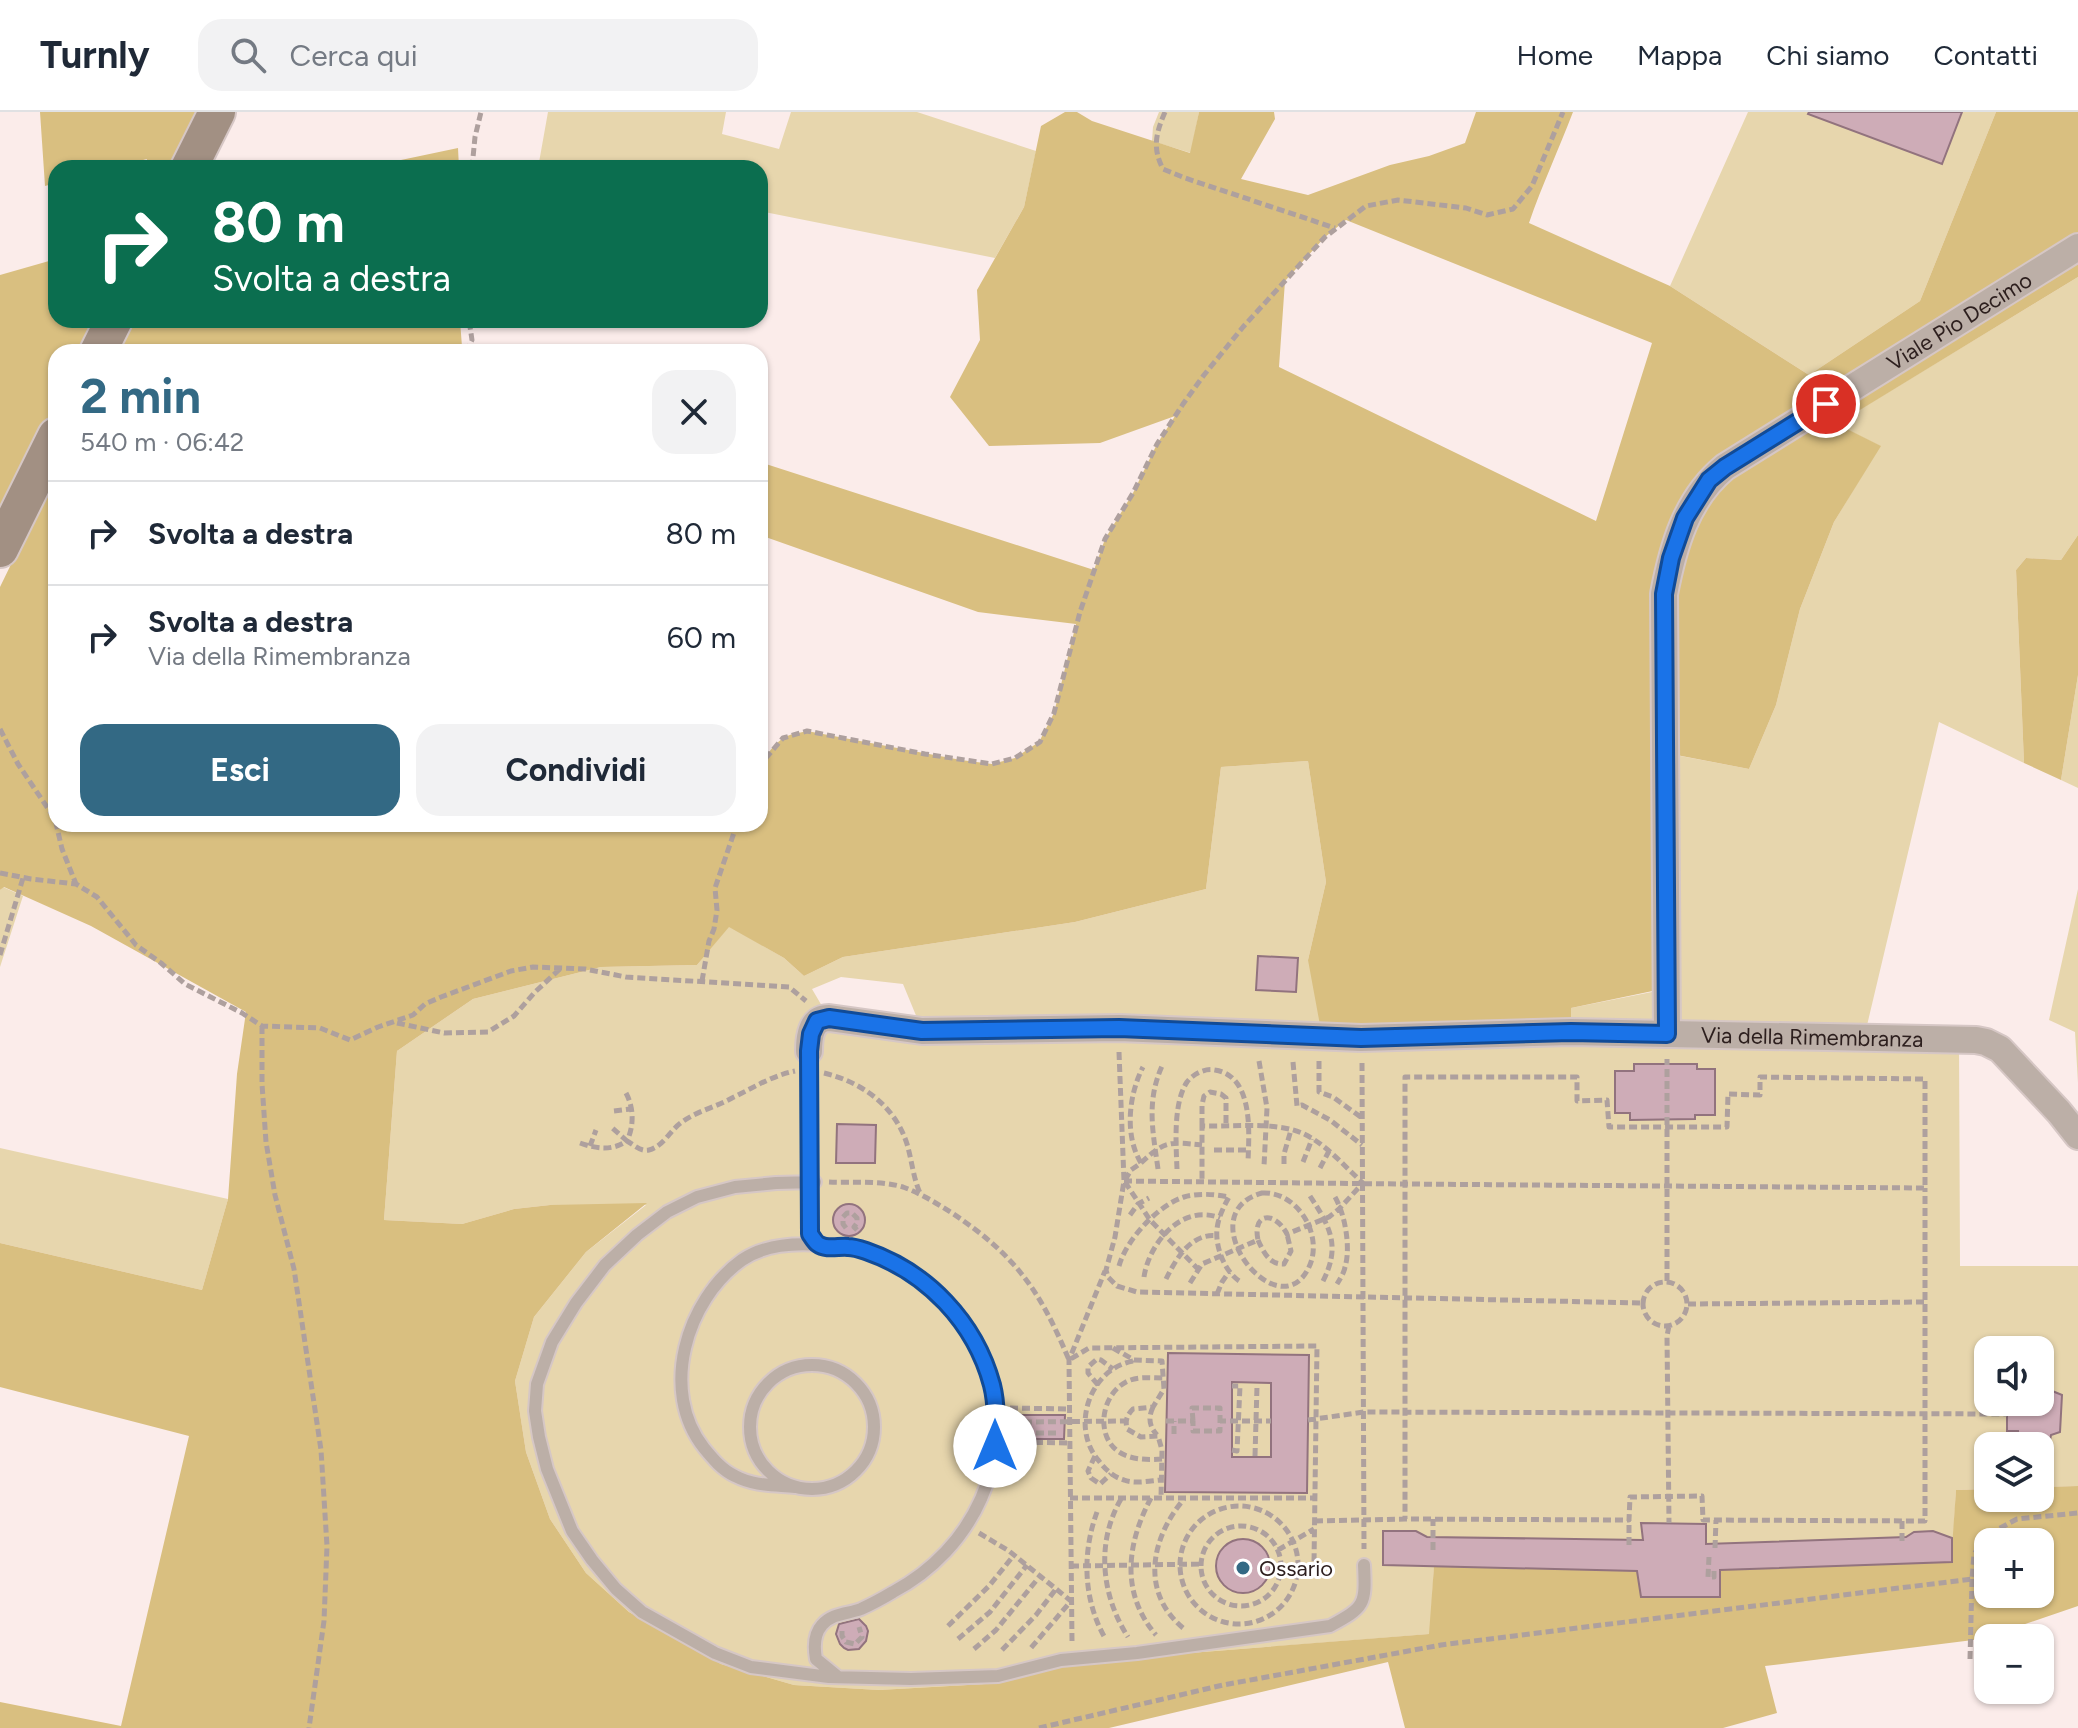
<!DOCTYPE html>
<html lang="it">
<meta charset="utf-8">
<style>
body{margin:0;font-family:Figtree,sans-serif;background:#f2f2f3;color:#1f2937;height:100vh;display:flex;flex-direction:column;font-size:30px;white-space:nowrap}
*{box-sizing:border-box;margin:0}
p{font-size:26px;color:#747a83}
.icon{flex:none;width:44px;height:44px;fill:none;stroke:currentColor;stroke-width:2;stroke-linecap:round;stroke-linejoin:round}
.map{position:relative;flex:1;overflow:hidden}
.panel{position:absolute;left:48px;top:232px;width:720px;height:488px;display:flex;flex-direction:column;background:#fff;border-radius:24px;box-shadow:0 2px 6px #0004}
.panel>*{flex:none}
.hud{position:absolute;left:48px;top:48px;width:720px;height:168px;border-radius:24px;box-shadow:0 2px 6px #0004;background:#0b6e4f;color:#fff;overflow:hidden}
.controls{position:absolute;left:1974px;top:1224px;display:grid;gap:16px}
.controls a{display:grid;place-items:center;width:80px;height:80px;border-radius:16px;background:#fff;box-shadow:0 2px 6px #0004;font-size:40px}
.pin{position:absolute;display:grid;place-items:center;width:68px;height:68px;color:#fff;margin:-34px;border:4px solid #fff;border-radius:50%;box-shadow:0 2px 8px #0007}
.me{position:absolute;width:88px;margin:-44px;rotate:0deg;stroke-linejoin:round;filter:drop-shadow(0 0 6px #0008)}
.turn{display:flex;align-items:center;gap:28px;height:168px;padding:0 32px;font-size:36px}
.turn .icon{width:104px;height:104px;stroke-width:2.5}
.turn b{display:block;font-size:56px;line-height:68px}
.round{display:grid;place-items:center;flex:none;width:84px;height:84px;border-radius:24px;background:#f2f2f3}
.summary{display:flex;align-items:center;justify-content:space-between;height:136px;padding:0 32px}
h1{font-size:48px;font-weight:700;line-height:60px;color:#336984}
.button{display:flex;gap:16px;margin-top:auto;padding:16px 32px}
.button a{flex:1;height:92px;border-radius:24px;background:#336984;color:#fff;font-size:32px;font-weight:700;line-height:92px;text-align:center}
.button a+a{background:#f2f2f3;color:#1f2937}
ul{padding:0;list-style:none}
li{display:flex;align-items:center;gap:24px;height:104px;padding:0 32px;border-top:2px solid #e0e1e3}
li div{flex:1}
li b{display:block;font-size:30px}
li em{font-style:normal}
header{display:flex;align-items:center;gap:48px;box-sizing:border-box;height:112px;padding:0 40px;background:#fff;border-bottom:2px solid #e0e1e3}
header strong{font-size:38px}
nav{display:flex;gap:44px;margin-inline-start:auto;font-size:28px}
.search{width:560px;height:72px;background:#f2f2f3;display:flex;align-items:center;gap:20px;box-sizing:border-box;padding:0 28px;border-radius:24px;color:#747a83;font-size:30px}
.map>svg:first-child{display:block}
.green{fill:#e7d6ad;fill-rule:evenodd}
.forest{fill:#d9bf80;fill-rule:evenodd}
.building{fill:#ceacb7;stroke:#92737e;stroke-width:2;fill-rule:evenodd}
.lines{fill:none;stroke-linecap:round;stroke-linejoin:round}
.lane-casing{stroke:#d6c7c5;stroke-width:16}
.street-casing{stroke:#d6c7c5;stroke-width:30}
.secondary-casing{stroke:#d6c7c5;stroke-width:40}
.path{stroke:#aea09e;stroke-width:5;stroke-dasharray:8 4;stroke-linecap:butt}
.lane{stroke:#bcafa7;stroke-width:12}
.street{stroke:#bcafa7;stroke-width:26}
.secondary{stroke:#a29083;stroke-width:36}
.route-casing{stroke:#114b97;stroke-width:20}
.route{stroke:#1a73e8;stroke-width:14}
.poi-dot{fill:#336984;stroke:#fff;stroke-width:3}
.labels{text-anchor:middle;stroke-width:6;stroke-linejoin:round;paint-order:stroke}
.street-label{font-size:22px;fill:#2d1f1e;stroke:#fff}
.poi-label{font-size:22px;fill:#2d1f1e;stroke:#fff;text-anchor:start}
</style>
<header>
<strong>Turnly</strong>
<div class="search"><svg class="icon" aria-label="search" viewBox="0 0 24 24"><circle cx="10" cy="10" r="6"/><path d="M15 15l6 6"/></svg>Cerca qui</div>
<nav><a>Home</a><a>Mappa</a><a>Chi siamo</a><a>Contatti</a></nav>
</header>
<div class="map">
<svg width="2078" height="1616" viewBox="0 0 2078 1616">
<rect width="100%" height="100%" fill="#fbecea"/>
<path class="green" d="M548 0H726L722 22 779 37 791 0H917L1036 39 1024 95 995 146 760 99V56H538Z
M1159 0H1199L1191 41 1152 29 1153 15Z
M1748 0H1996L1920 189 1809 263 1670 174Z
M2078 165V423L2061 448 2026 446 2016 458 2024 651 1939 610 1864 926 1959 928 1960 1154H2078V1374L2040 1375V1334H1988V1377L1956 1378 1952 1450 1721 1458 1720 1485H1641L1636 1459 1434 1455 1430 1522 1076 1550 985 1572 879 1578 794 1573 721 1552 629 1500 586 1461 550 1407 526 1340 515 1269 534 1205 586 1140 646 1093H550L514 1097 462 1112 384 1108 397 939 473 887 601 855 697 853 729 814 784 846 804 864 843 845 1075 810 1206 777 1221 655 1308 649 1326 770 1308 848 1571 919V896L1667 877 1665 641 1749 657 1776 593 1800 497 1834 410 1880 334 1836 312ZM841 865 903 872 922 918 829 906 812 877ZM1988 1238H2040V1290H1988Z
M2078 563V676L2061 668Z
M3 775 23 784 0 855V778Z
M2078 777V971L2075 920 2049 908Z
M0 1036 228 1087 202 1178 0 1131Z"/>
<path class="forest" d="M40 0H206L179 56H144L147 47 112 56H56V71L45 74Z
M1065 0H1077L1092 9 1190 41 1199 0H1274L1275 7 1241 67 1308 83 1390 53 1429 44 1465 31 1476 0H1573C1559 37 1542 73 1529 111L1670 174 1809 263 1920 189 1996 0H2078V165L1837 312 1881 334 1834 410 1800 497 1776 593 1749 657 1666 641 1667 876 1571 896V920L1322 924 1308 848 1326 770 1308 649 1221 655 1206 777 1075 810 843 845 804 864 784 846 729 815 697 853 601 855 473 887 397 939 384 1108 462 1112 514 1097 550 1093 647 1091 586 1140 534 1205 515 1269 526 1340 550 1407 586 1461 629 1500 721 1552 794 1573 879 1578 985 1572 1076 1550 1429 1522 1434 1454 1637 1459 1642 1485H1719L1720 1458 1951 1450 1956 1378 1988 1377V1386H2040V1375L2078 1374V1494L1981 1527 1765 1554 1777 1601 1723 1616H1405L1388 1550 1109 1616H0V1590L121 1614 189 1324 0 1275V1131L202 1178 228 1087 237 962 246 900 91 814 4 775 0 778V475L56 360V712H760C760 680 753 648 782 627 788 622 799 621 807 619L961 648 992 652 1015 646 1039 630 1054 601 1076 512 978 500 760 423V350L1094 458 1105 427 1133 381 1157 332 1175 304 1100 331 989 334 950 285 980 228 977 178 1024 95 1041 14ZM1346 108 1652 231 1596 409 1279 255 1285 169 1325 125ZM1988 1430H2040V1482H1988Z
M458 36 459 56H363Z
M56 147V208H104L89 240H56V306L0 420V163Z
M130 208H460L462 235 473 240H115Z
M2078 423V563L2061 668 2024 651 2016 458 2026 446 2061 448Z"/>
<path class="building" d="M1809 0H1962L1942 52 1808 2Z
M1258 844 1298 846 1296 880 1256 878Z
M1634 952H1697V957H1715V1003H1695V1007L1630 1008V1001H1615V959H1634Z
M837 1012 876 1013 875 1051H836Z
M833 1108a16 16 0 1 1 32 0a16 16 0 1 1-32 0Z
M1168 1241 1309 1243 1307 1381 1165 1380ZM1232 1270 1271 1271V1345H1232Z
M2040 1274 2062 1283 2060 1320 2051 1323 2049 1334H2019L2018 1319H2007V1290H2040Z
M1021 1303H1065L1064 1327H1021Z
M1641 1411 1706 1412V1432L1906 1425 1914 1420 1933 1419 1952 1426V1450L1720 1458V1485H1641L1637 1459 1383 1453V1419H1416L1427 1425 1643 1428Z
M1216 1454a27 27 0 1 1 54 0a27 27 0 1 1-54 0Z
M859 1507 866 1514 868 1519 866 1529 859 1537 848 1538 844 1536 840 1532 836 1522 839 1512Z"/>
<g class="lines">
<defs>
<path id="lane" d="M809 939 810 1122C827 1142 833 1131 854 1135 900 1144 949 1184 973 1225 979 1235 983 1247 987 1258 1017 1346 973 1438 893 1480 883 1486 872 1492 861 1497 848 1502 832 1501 822 1513 814 1522 814 1536 816 1547L838 1565
M815 1070 776 1071 735 1075 697 1085 667 1100 637 1123 605 1153 576 1191 552 1230 537 1272 535 1299 539 1325 547 1357 572 1419 592 1448 616 1477 642 1500 715 1541 751 1555 829 1565 911 1567 998 1564 1061 1548 1137 1541 1330 1514C1365 1495 1366 1493 1364 1453
M750 1315a62 62 0 1 1 124 0a62 62 0 1 1-124 0Z
M795 1375C774 1373 754 1374 735 1364 722 1358 713 1347 704 1336 659 1279 686 1188 742 1148 764 1133 793 1131 819 1133"/>
<g id="street">
<path id="s1" d="M1667 922 1664 482C1673 435 1686 387 1725 355L2078 135"/>
<path id="s2" d="M809 939C809 925 811 906 829 906L922 919 1119 916 1361 926 1571 920 1976 928 1986 930 2000 937 2059 1000 2078 1024"/>
</g>
<path id="secondary" d="M189 56 217 0
M98 240 114 208
M0 437 56 324"/>
</defs>
<use href="#lane" class="lane-casing"/>
<use href="#street" class="street-casing"/>
<use href="#secondary" class="secondary-casing"/>
<path class="path" d="M1165 0C1156 21 1152 36 1163 57L1185 66 1335 116
M472 56 475 25 481 0
M466 240 472 228 469 208
M0 617 18 652 55 707 62 737 76 772
M760 657 765 647 783 626 807 619 925 642 992 652 1015 646 1040 630 1054 601 1080 500 1105 427 1133 381 1157 332 1183 292 1204 263 1243 215 1325 125 1366 94 1398 88 1466 96 1487 103 1513 97 1532 74 1563 0
M0 761 31 767 76 772 97 785 136 833 161 851 185 872 242 901 262 914 320 916 350 928 378 915 413 903 425 892 441 885 511 859 533 855 585 857 626 865 789 875 806 889
M0 843 23 766
M702 869 709 829 714 817 717 798 715 776 737 712
M397 911 444 921 488 920 514 904 535 880 561 856
M262 914V972L266 1030 275 1083 294 1157 321 1338 327 1434 324 1509 309 1616
M1119 940 1124 1069 1115 1125 1106 1158 1108 1165 1117 1174 1137 1180 1643 1191
M1259 949 1267 996 1264 1054
M1319 949V980L1333 985 1362 1006
M1293 950 1297 994 1302 993 1330 1008 1362 1033
M1362 951 1364 1437
M824 961C862 970 895 994 907 1032 912 1049 913 1065 920 1081
M626 981C634 996 634 1014 627 1029 634 1033 641 1040 649 1038 664 1034 670 1018 682 1010 697 999 716 995 732 986 753 976 771 964 795 959
M614 999 631 997
M1202 1014V993L1204 984 1210 980 1221 982 1226 986V1015
M580 1031C597 1037 612 1039 627 1029L610 1014
M590 1034 596 1018
M1214 1038H1248
M1303 1050 1312 1027
M1141 1051C1165 1028 1170 1030 1202 1033
M1284 1052V1042L1291 1018
M1320 1056 1329 1039
M1158 1057C1153 1020 1146 990 1162 954
M1177 1057C1176 1032 1173 991 1187 970 1193 962 1205 956 1215 958 1254 964 1249 1021 1248 1050
M1125 1068 1131 1058 1141 1051C1124 1023 1129 982 1143 955
M1124 1069 1405 1072 1925 1076V967L1760 965V983L1728 982 1727 1015H1609L1607 988 1577 989V965H1405C1405 1112 1405 1259 1405 1407
M829 1070C852 1071 880 1068 903 1075 920 1081 936 1091 952 1101 1015 1143 1040 1178 1069 1248L1089 1236 1317 1234 1314 1451
M1125 1070 1150 1108 1198 1157
M1262 1081C1298 1079 1324 1124 1309 1155 1279 1220 1186 1102 1262 1081Z
M1310 1084C1331 1116 1341 1135 1322 1171
M1335 1085C1345 1102 1351 1136 1345 1155 1344 1161 1340 1167 1337 1172
M1130 1103 1138 1092 1149 1086
M846 1116 843 1112V1105L847 1101H852L857 1106V1111L854 1115 857 1118
M1258 1128C1263 1139 1269 1153 1284 1152L1291 1139 1287 1122
M1119 1154C1126 1128 1158 1093 1184 1085 1198 1081 1214 1082 1229 1085 1224 1094 1218 1106 1217 1117 1215 1135 1225 1161 1241 1170
M1144 1165C1149 1131 1182 1091 1220 1106
M1166 1167C1176 1147 1191 1120 1218 1124
M1667 1169V947
M1643 1192a22 22 0 1 1 44 0a22 22 0 1 1-44 0Z
M1190 1171 1202 1152 1258 1128C1252 1100 1275 1099 1287 1122L1329 1105 1339 1097 1363 1071C1344 1054 1327 1033 1304 1022 1277 1009 1232 1015 1202 1014V1070
M1217 1182 1222 1170 1229 1160
M1688 1192 1925 1190
M1669 1214 1667 1224 1669 1411
M1113 1236 1134 1248 1162 1249 1164 1277 1153 1295 1133 1297C1127 1303 1125 1308 1127 1317L1141 1325 1158 1324 1162 1338 1161 1386
M1133 1249C1089 1257 1070 1316 1099 1349 1105 1357 1113 1365 1124 1368 1135 1372 1149 1369 1161 1368
M1098 1273 1088 1261V1255L1097 1247 1101 1248 1113 1257
M1153 1295C1148 1306 1149 1314 1157 1323
M1010 1296 1069 1297
M1308 1308 1364 1300 2007 1302
M1166 1309H1193V1319H1220V1309H1271
M1193 1309 1192 1296H1220V1309
M1056 1321H1028L1027 1310 1126 1309
M1174 1322V1309
M1011 1330 1070 1331
M1232 1338 1237 1339 1240 1274H1232
M1095 1344 1088 1359 1091 1366 1100 1372 1111 1362
M1255 1344 1257 1274
M1162 1347C1148 1348 1131 1348 1119 1340 1095 1324 1101 1283 1126 1270 1137 1264 1150 1266 1163 1266
M1070 1386H1315
M1151 1386C1127 1431 1120 1481 1156 1523
M1121 1387C1096 1430 1101 1483 1128 1525
M1180 1453a59 59 0 1 1 118 0a59 59 0 1 1-118 0Z
M1097 1400C1082 1441 1083 1487 1105 1526
M1315 1409 1405 1407 1629 1408 1630 1385 1702 1384 1703 1408 1925 1409V1076
M1902 1409V1429
M1201 1454a40 40 0 1 1 80 0a40 40 0 1 1-80 0Z
M979 1421 1009 1439 1071 1489 1030 1537
M1629 1433V1408
M1715 1436 1716 1408
M1278 1438 1314 1417
M1433 1438V1407
M1709 1445 1708 1465H1714V1456
M1071 1454 1201 1452
M948 1514 989 1474 1014 1443
M1183 1516C1140 1480 1151 1426 1184 1387
M842 1519V1524L846 1530 855 1532 862 1525 859 1515
M958 1527 990 1500 1027 1453
M1072 1529 1069 1248 1105 1159
M974 1537 996 1518 1040 1464
M1002 1538 1036 1503 1056 1477
M1970 1547 1972 1467
M1039 1616 1223 1573 1441 1533 1972 1467 1974 1442 1989 1422 2017 1407 2078 1401"/>
<use href="#lane" class="lane"/>
<use href="#street" class="street"/>
<use href="#secondary" class="secondary"/>
</g>
<g class="lines">
<defs>
<path id="route" d="M995 1334C996 1314 997 1293 992 1273 975 1210 927 1160 866 1139 860 1137 854 1135 848 1135 839 1134 826 1138 818 1132 815 1130 813 1126 810 1122L809 939 811 922 817 909 829 906 922 919 1119 916 1361 926 1571 920 1667 922 1664 482 1671 446 1685 406 1709 368 1725 355 1826 292"/>
</defs>
<use href="#route" class="route-casing"/>
<use href="#route" class="route"/>
</g>
<circle class="poi-dot" cx="1243" cy="1456" r="8"/>
<g class="labels">
<g class="street-label">
<text dy="8" stroke="none"><textPath href="#s1" startOffset="860">Viale Pio Decimo</textPath></text>
<text dy="8" stroke="none"><textPath href="#s2" startOffset="1028">Via della Rimembranza</textPath></text>
</g>
<g class="poi-label">
<text x="1259" y="1464">Ossario</text>
</g>
</g>
</svg>
<div class="controls">
<a><svg class="icon" aria-label="sound" viewBox="0 0 24 24"><path d="M4 9h4l5-4v14l-5-4H4zM17 9q2 3 0 6"/></svg></a>
<a><svg class="icon" aria-label="layers" viewBox="0 0 24 24"><path d="M12 4l9 5-9 5-9-5zM3 14l9 5 9-5"/></svg></a>
<a>+</a>
<a>−</a>
</div>
<div class="pin" style="left:1826px;top:292px;background:#d93025"><svg class="icon" aria-label="arrive" viewBox="0 0 24 24"><path d="M6 21V4h12l-3 4 3 4H6"/></svg></div>
<svg class="me" style="left:995px;top:1334px" viewBox="-20 -20 40 40"><circle r="19" fill="#fff"/><path d="M0-13L10 11 0 6-10 11z" fill="#1a73e8"/></svg>
<div class="hud">
<div class="turn"><svg class="icon" aria-label="right" viewBox="0 0 24 24"><path d="M7 20v-9h11M14 6l5 5-5 5"/></svg><div><b>80 m</b>Svolta a destra</div></div>
</div>
<section class="panel">
<div class="summary"><div><h1>2 min</h1><p>540 m · 06:42</p></div><a class="round"><svg class="icon" aria-label="close" viewBox="0 0 24 24"><path d="M6 6l12 12M18 6L6 18"/></svg></a></div>
<ul>
<li><svg class="icon" aria-label="right" viewBox="0 0 24 24"><path d="M7 20v-9h11M14 6l5 5-5 5"/></svg><div><b>Svolta a destra</b></div><em>80 m</em></li>
<li><svg class="icon" aria-label="right" viewBox="0 0 24 24"><path d="M7 20v-9h11M14 6l5 5-5 5"/></svg><div><b>Svolta a destra</b><p>Via della Rimembranza</p></div><em>60 m</em></li>
</ul>
<div class="button"><a>Esci</a><a>Condividi</a></div>
</section>
</div>
